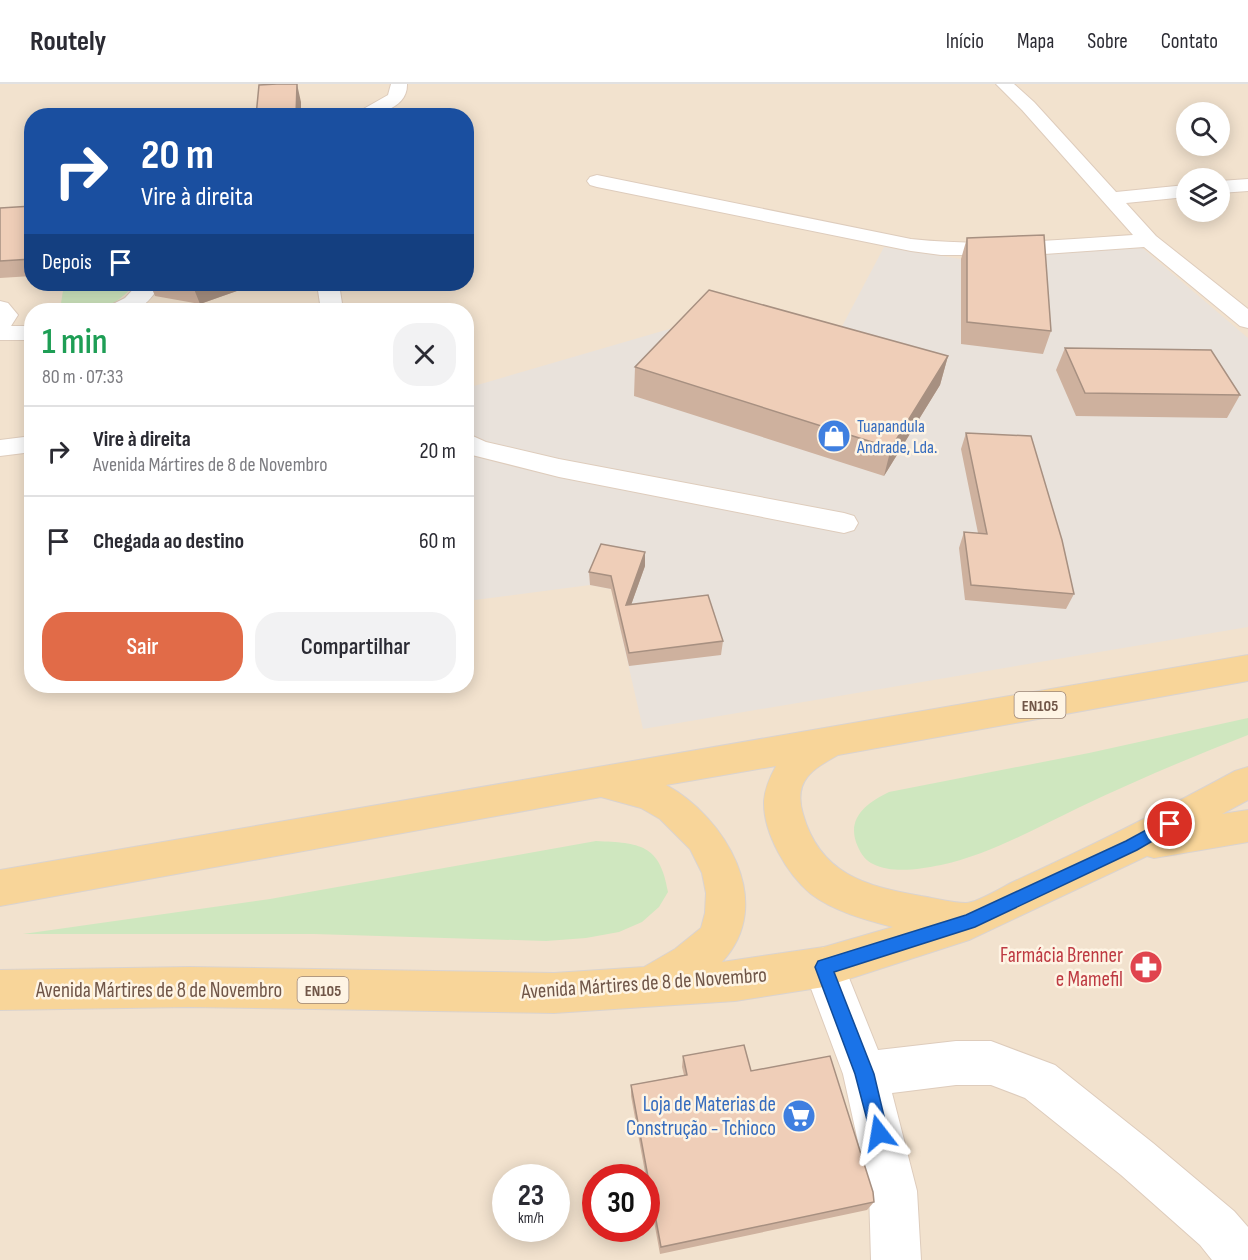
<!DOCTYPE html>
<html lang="pt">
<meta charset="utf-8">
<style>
body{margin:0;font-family:"Sofia Sans Condensed",sans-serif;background:#f2f2f3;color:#2b2b33;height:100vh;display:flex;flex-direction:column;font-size:22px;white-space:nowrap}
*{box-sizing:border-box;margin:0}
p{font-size:20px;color:#7c7c81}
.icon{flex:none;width:33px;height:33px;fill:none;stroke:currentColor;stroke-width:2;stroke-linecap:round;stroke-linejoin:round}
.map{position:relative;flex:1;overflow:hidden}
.details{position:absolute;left:24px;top:219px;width:450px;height:390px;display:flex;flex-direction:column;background:#fff;border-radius:24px;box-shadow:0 3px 15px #0003}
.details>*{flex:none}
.hud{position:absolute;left:24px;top:24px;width:450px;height:183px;border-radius:24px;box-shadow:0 3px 15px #0003;background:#1a4fa0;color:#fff;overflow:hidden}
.fabs{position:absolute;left:1176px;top:18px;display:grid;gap:12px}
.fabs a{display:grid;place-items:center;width:54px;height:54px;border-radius:50%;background:#fff;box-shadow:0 3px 15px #0003;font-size:30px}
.speed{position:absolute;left:492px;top:1080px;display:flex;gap:12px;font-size:30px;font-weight:700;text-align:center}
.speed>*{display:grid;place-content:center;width:78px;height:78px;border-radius:50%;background:#fff;box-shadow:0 3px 15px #0003;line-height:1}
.speed small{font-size:15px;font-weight:400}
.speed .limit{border:9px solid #d22;background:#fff;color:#111}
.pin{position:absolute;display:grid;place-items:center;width:51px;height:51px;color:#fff;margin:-26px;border:3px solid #fff;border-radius:50%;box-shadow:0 2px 6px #0007}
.me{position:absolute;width:66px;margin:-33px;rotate:346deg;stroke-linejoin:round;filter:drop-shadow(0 0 4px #0008)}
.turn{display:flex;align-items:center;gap:21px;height:126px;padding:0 18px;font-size:27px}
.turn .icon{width:78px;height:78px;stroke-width:2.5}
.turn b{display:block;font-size:42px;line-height:51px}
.then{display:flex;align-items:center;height:57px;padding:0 18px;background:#0003;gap:12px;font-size:22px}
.round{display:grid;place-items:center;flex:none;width:63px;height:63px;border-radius:24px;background:#f2f2f3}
.overview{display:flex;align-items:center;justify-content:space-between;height:102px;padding:0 18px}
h1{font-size:36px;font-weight:600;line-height:45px;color:#1e9e55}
.cta{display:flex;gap:12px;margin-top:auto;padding:12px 18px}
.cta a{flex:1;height:69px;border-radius:24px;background:#e16b48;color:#fff;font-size:24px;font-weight:600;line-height:69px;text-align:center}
.cta a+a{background:#f2f2f3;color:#2b2b33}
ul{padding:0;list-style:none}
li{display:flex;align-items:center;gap:18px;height:90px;padding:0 18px;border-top:2px solid #e1e1e2}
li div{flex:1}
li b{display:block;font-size:22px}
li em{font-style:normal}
header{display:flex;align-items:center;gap:36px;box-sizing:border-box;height:84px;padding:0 30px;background:#fff;border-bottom:2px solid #e1e1e2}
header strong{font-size:28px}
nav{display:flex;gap:33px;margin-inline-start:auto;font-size:21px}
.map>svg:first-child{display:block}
.residential{fill:#f2e2ce;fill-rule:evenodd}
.industrial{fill:#e9e2db}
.green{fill:#cfe7bf}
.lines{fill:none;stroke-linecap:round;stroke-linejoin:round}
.minor-casing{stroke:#deccbc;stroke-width:2}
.major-casing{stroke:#dad3cf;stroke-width:2}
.minor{fill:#fff;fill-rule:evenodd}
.major{fill:#f8d599;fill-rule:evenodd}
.wall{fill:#ceb19e}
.shaded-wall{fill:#a79081}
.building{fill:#efceb8;stroke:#a79081;stroke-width:1.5}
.route{fill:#1a73e8;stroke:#114b97;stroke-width:1.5}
.labels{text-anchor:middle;stroke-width:5;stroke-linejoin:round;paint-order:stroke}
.shield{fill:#fef4e4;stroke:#9b8577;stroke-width:1.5}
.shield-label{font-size:16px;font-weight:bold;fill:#705648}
.shop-label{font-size:18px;fill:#366cbe;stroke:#fef4e4;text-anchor:start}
.near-health-label{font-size:21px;fill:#be3a42;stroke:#fef4e4;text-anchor:end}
.near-street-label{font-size:21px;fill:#705648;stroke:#fef4e4}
.near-shop-label{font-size:21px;fill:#366cbe;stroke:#fef4e4;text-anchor:end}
</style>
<header>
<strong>Routely</strong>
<nav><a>Início</a><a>Mapa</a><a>Sobre</a><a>Contato</a></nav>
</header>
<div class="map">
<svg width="1248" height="1176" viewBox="0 0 1248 1176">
<rect width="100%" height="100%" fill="#fbf0df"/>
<path class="residential" d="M0 0H1248V1176H0ZM1186 28H1220V62H1186ZM32 32H466V200H32ZM1186 94H1220V128H1186ZM32 226H466V602H32ZM506 1094H556V1144H506ZM596 1094H646V1144H596Z"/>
<path class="industrial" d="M1140 162 1248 254V543L643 645 618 536 634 510 590 501 467 517V304L707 234 828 269 884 163 961 175Z"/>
<path class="green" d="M64 200H136C105 230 102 227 60 226Z
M1248 634V651C1191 673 1135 697 1080 723 1036 744 989 771 941 781 920 785 893 790 873 780 866 777 861 770 858 763 845 735 866 719 889 708L1089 669Z
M596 757C640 759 660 760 668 808L659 823 642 838 619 848 586 854 546 857 314 850H23L270 815Z"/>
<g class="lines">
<defs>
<path id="minor" d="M391 0H407C408 27 371 32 351 32L388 11Z
M996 0H1014L1034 18 1116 108 1186 101V113L1126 119 1156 152 1248 225V244L1240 242 1144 163 1030 171H941L911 167 597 103 590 101 587 97 590 93 597 91 911 155C986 163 1058 156 1133 151L1022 26Z
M1248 95V107L1220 109V97Z
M138 200H161C143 227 139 226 108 226L111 221 125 214Z
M317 200H339L343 226H321Z
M0 217 8 219 18 231 11 242H32V256H0Z
M466 349 486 358 559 375 844 429 854 432 858 439 854 446 844 449 559 393 468 370Z
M32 352V368L0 372V356Z
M824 863 839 869 878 966 956 957H991L1055 981 1153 1059 1234 1127 1248 1143V1176H1212L1200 1161 1121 1091 1025 1014 991 1001H956L892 1009 917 1107 921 1176H871L869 1107 843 990 803 883 809 869Z"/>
<path id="major" d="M1248 571V597L838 671C813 685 793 696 803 730 820 790 865 802 921 812 935 814 952 819 966 819 977 819 1004 802 1015 797 1090 763 1163 726 1235 687L1248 683V716L1222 730 1248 726V758L1154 774 1147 772 969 856 824 903 735 917 554 929 189 923 0 926V886L189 883 554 889 644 883 675 865 701 844 705 829 706 809 702 789 690 765 660 735 641 724 601 713 0 822V786ZM776 682C770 693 765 704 764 717 763 749 787 790 811 810 833 827 866 836 893 843L824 863 722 878C777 819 725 733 666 701Z"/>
</defs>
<use href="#minor" class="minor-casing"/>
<use href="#major" class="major-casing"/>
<use href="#minor" class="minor"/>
<use href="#major" class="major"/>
</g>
<path class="wall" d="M32 122V192L0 194V124Z
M967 154 1051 247 1043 270 961 260V175Z
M150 200H257L200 220 155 212Z
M1065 264 1240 311 1227 334 1076 332 1056 286Z
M948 272 940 301 884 392 634 312 635 283Z
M966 349 1074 510 1066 525 965 516 959 464 964 448 978 449 961 365Z
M645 482 631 521 723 557 721 571 629 582 611 505 590 501 589 488Z
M683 972 874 1118 867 1126 660 1170 631 1012V1001L684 991 682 983Z"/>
<path class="shaded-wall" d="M297 0 301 18V32H296Z
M210 200H257L200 220 194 205Z
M948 272 940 301 884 392 891 364Z
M645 468V482L626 535V521Z"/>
<path class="building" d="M277 0H297L296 32H256L259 1Z
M32 122V175L0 177V124Z
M1044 151 1051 247 967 238V154Z
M164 200H210L194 205Z
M709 206 948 272 891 364 635 283Z
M1065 264 1211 266 1240 311 1085 309Z
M966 349 1031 352 1062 456 1074 510 971 501 964 448 987 450Z
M601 460 645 468 626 521 708 511 723 557 629 569 611 492 589 488Z
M744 961 751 987 830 972 873 1108 874 1118 661 1163 631 1001 687 991 683 972Z"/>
<path class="route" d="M1170 733 1175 735 1178 740 1175 744 1137 766 975 843 834 888 874 990 888 1049 886 1055 879 1058 872 1055 855 990 815 883 818 877 966 831 1126 757Z"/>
<defs>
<symbol id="shop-disc" viewBox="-11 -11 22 22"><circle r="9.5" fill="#3f7fe0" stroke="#fef4e4"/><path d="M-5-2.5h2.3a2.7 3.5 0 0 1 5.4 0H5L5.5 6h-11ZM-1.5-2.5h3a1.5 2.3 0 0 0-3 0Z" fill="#fff"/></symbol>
<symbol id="pharmacy-disc" viewBox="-11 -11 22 22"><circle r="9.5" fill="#e0444e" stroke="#fef4e4"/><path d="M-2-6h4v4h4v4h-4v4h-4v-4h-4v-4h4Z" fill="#fff"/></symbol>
<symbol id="supermarket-disc" viewBox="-11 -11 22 22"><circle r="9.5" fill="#3f7fe0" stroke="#fef4e4"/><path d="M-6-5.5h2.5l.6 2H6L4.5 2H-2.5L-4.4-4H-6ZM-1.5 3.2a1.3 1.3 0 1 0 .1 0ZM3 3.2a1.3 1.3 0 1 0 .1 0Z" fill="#fff"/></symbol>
</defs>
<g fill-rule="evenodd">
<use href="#shop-disc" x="815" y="333" width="38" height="38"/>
<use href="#pharmacy-disc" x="1127" y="864" width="38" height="38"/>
<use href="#supermarket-disc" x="780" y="1013" width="38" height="38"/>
</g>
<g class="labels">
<g class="shield">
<rect x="1014.5" y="608" width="51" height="26" rx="4.5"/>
<rect x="297.5" y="893" width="51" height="26" rx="4.5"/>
</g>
<g class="shield-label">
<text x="1040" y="627">EN105</text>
<text x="323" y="912">EN105</text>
</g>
<g class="shop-label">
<text x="857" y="348">Tuapandula<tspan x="857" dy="21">Andrade, Lda.</tspan></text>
</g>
<g class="near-health-label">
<text x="1123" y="878">Farmácia Brenner<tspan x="1123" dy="24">e Mamefil</tspan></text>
</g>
<g class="near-street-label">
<text transform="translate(644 899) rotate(-4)" y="7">Avenida Mártires de 8 de Novembro</text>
<text x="159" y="913">Avenida Mártires de 8 de Novembro</text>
</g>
<g class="near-shop-label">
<text x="776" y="1027">Loja de Materias de<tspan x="776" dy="24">Construção - Tchioco</tspan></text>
</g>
</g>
</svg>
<div class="fabs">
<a><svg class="icon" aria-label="search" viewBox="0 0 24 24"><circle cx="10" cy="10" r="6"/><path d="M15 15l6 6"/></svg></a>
<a><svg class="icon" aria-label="layers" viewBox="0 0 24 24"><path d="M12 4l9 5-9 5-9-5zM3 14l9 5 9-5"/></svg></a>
</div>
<div class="speed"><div>23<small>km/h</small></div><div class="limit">30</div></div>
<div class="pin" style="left:1170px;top:740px;background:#d93025"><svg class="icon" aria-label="arrive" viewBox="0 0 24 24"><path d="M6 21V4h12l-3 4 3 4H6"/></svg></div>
<svg class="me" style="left:879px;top:1049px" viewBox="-20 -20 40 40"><path d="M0-17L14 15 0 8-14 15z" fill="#1a73e8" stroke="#fff" stroke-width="4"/></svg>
<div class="hud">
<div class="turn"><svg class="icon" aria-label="right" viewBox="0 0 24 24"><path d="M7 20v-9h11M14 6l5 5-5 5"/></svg><div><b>20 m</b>Vire à direita</div></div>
<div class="then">Depois<svg class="icon" aria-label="arrive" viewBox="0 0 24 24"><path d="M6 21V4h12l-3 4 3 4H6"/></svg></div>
</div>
<section class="details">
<div class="overview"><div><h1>1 min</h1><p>80 m · 07:33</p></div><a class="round"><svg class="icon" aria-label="close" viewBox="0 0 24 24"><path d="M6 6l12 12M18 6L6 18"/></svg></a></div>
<ul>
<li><svg class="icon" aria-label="right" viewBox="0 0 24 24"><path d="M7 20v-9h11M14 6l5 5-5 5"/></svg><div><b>Vire à direita</b><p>Avenida Mártires de 8 de Novembro</p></div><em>20 m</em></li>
<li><svg class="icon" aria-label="arrive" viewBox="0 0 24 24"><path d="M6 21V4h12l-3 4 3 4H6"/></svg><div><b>Chegada ao destino</b></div><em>60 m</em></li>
</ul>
<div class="cta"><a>Sair</a><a>Compartilhar</a></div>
</section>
</div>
